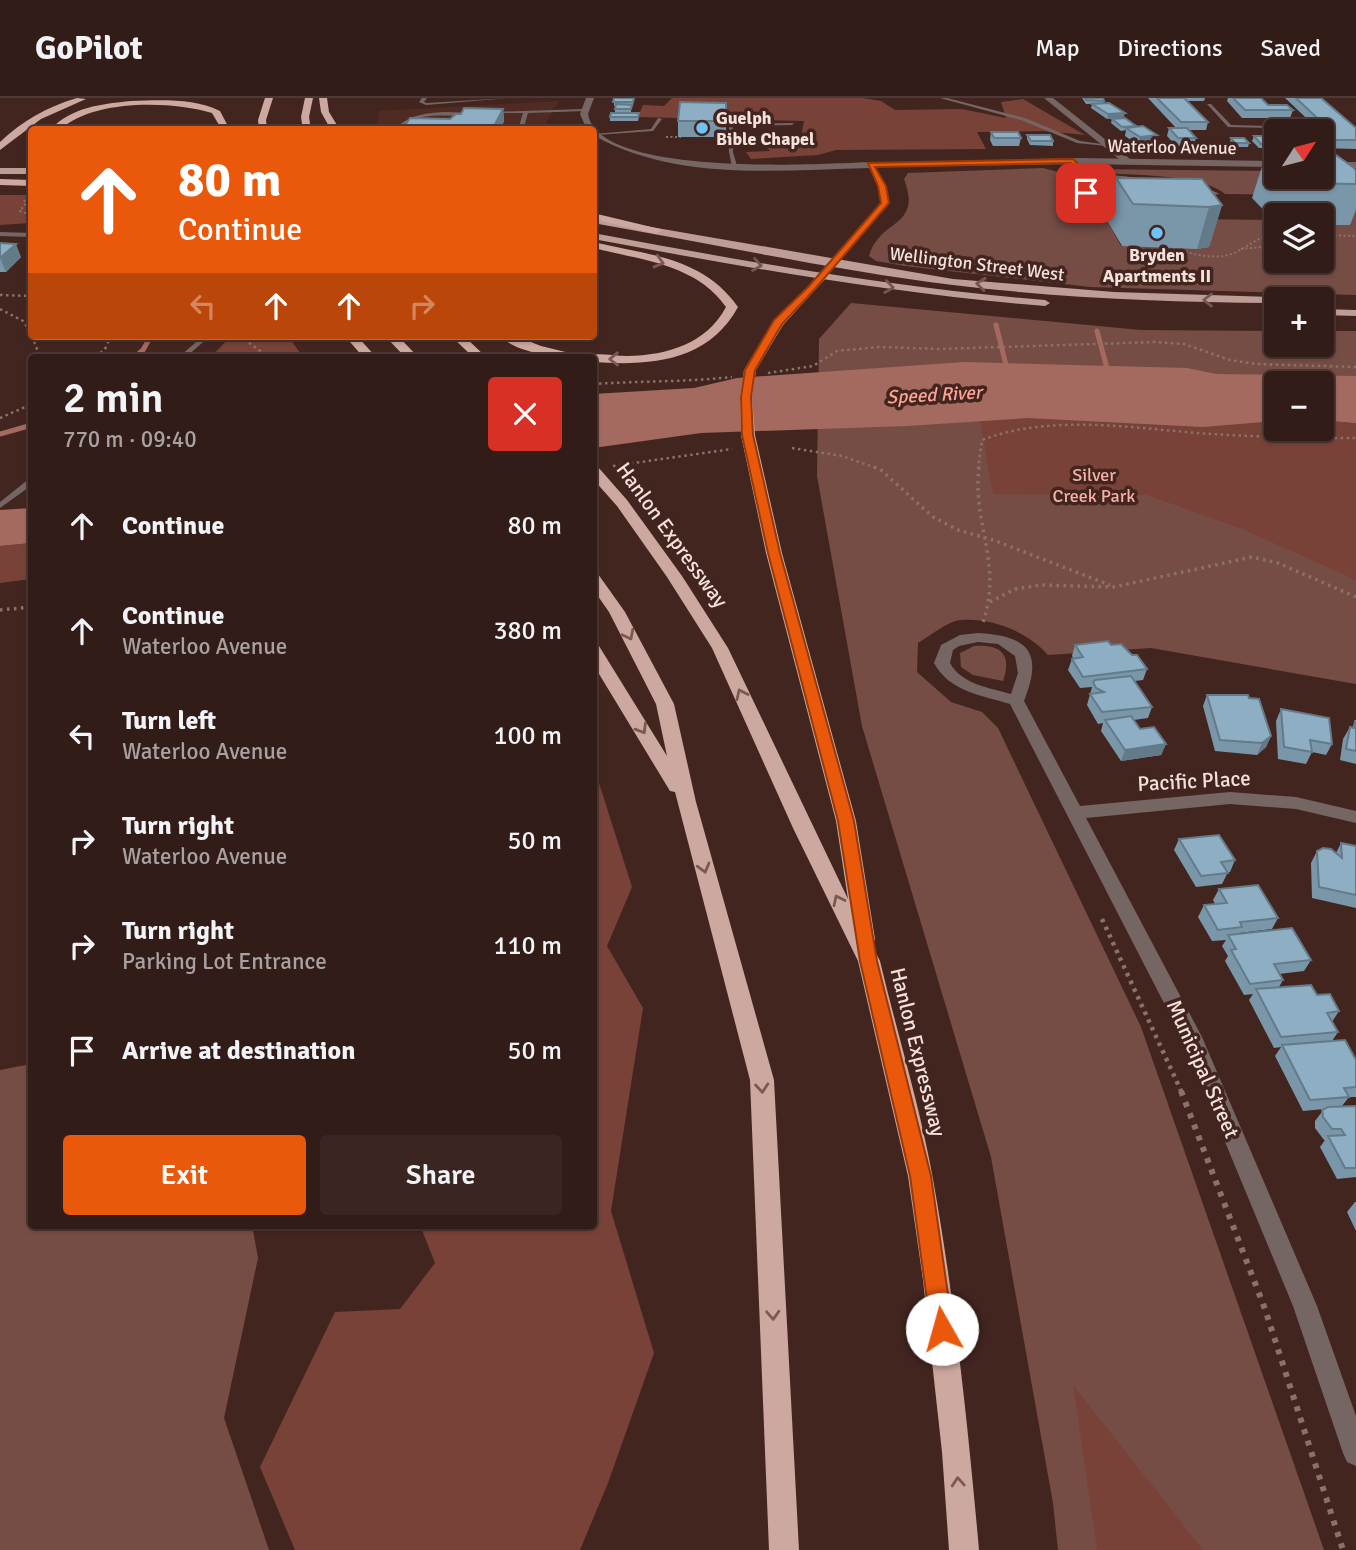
<!DOCTYPE html>
<meta charset="utf-8">
<style>
body{margin:0;font-family:Signika,sans-serif;background:#3a2521;color:#f1f3f6;height:100vh;display:flex;flex-direction:column;font-size:26px;white-space:nowrap}
*{box-sizing:border-box;margin:0}
p{font-size:23px;color:#a8a1a2}
.icon{flex:none;width:38px;height:38px;fill:none;stroke:currentColor;stroke-width:2;stroke-linecap:round;stroke-linejoin:round}
.map{position:relative;flex:1;overflow:hidden}
.sheet{position:absolute;left:28px;top:256px;width:569px;height:875px;display:flex;flex-direction:column;background:#321c18;border-radius:7px;box-shadow:0 2px 5px #0004,0 0 0 2px #4d3a37}
.sheet>*{flex:none}
.top-card{position:absolute;left:28px;top:28px;width:569px;height:214px;border-radius:7px;box-shadow:0 2px 5px #0004,0 0 0 2px #4d3a37;background:#ea580c;color:#fff;overflow:hidden}
.needle{width:46px;rotate:54deg}
.controls{position:absolute;left:1264px;top:21px;display:grid;gap:14px}
.controls a{display:grid;place-items:center;width:70px;height:70px;border-radius:7px;background:#321c18;box-shadow:0 2px 5px #0004,0 0 0 2px #4d3a37;font-size:35px}
.pin{position:absolute;display:grid;place-items:center;width:60px;height:60px;color:#fff;margin:-30px;border-radius:14px;box-shadow:0 4px 10px #0006}
.me{position:absolute;width:77px;margin:-38px;rotate:353deg;stroke-linejoin:round;filter:drop-shadow(0 0 5px #0008)}
.turn{display:flex;align-items:center;gap:24px;height:147px;padding:0 35px;font-size:32px}
.turn .icon{width:91px;height:91px;stroke-width:2.5}
.turn b{display:block;font-size:49px;line-height:60px}
.lanes{display:flex;align-items:center;height:66px;padding:0 35px;background:#0003;justify-content:center;gap:35px;direction:ltr}
.lanes .off{opacity:.35}
.round{display:grid;place-items:center;flex:none;width:74px;height:74px;border-radius:7px;background:#3a2521}
.head{display:flex;align-items:center;justify-content:space-between;height:119px;padding:0 35px}
h1{font-size:42px;font-weight:600;line-height:52px}
.action{display:flex;gap:14px;margin-top:auto;padding:14px 35px}
.action a{flex:1;height:80px;border-radius:7px;background:#ea580c;color:#fff;font-size:28px;font-weight:600;line-height:80px;text-align:center}
.action a+a{background:#3a2521;color:#f1f3f6}
ul{padding:0;list-style:none}
li{display:flex;align-items:center;gap:21px;height:105px;padding:0 35px}
li div{flex:1}
li b{display:block;font-size:26px}
li em{font-style:normal}
header{display:flex;align-items:center;gap:42px;box-sizing:border-box;height:98px;padding:0 35px;background:#321c18;border-bottom:2px solid #4d3a37}
header strong{font-size:33px}
nav{display:flex;gap:38px;margin-inline-start:auto;font-size:24px}
.map>svg:first-child{display:block}
.built{fill:#502b24}
.green{fill:#764d45;fill-rule:evenodd}
.forest{fill:#784238}
.water{fill:#a46a5f}
.lines{fill:none;stroke-linecap:round;stroke-linejoin:round}
.stream{stroke:#a46a5f;stroke-width:5}
.path-far4{stroke:#8b716c;stroke-width:2;stroke-dasharray:2 2.5;stroke-linecap:butt}
.path-far3{stroke:#8b716c;stroke-width:2.5;stroke-dasharray:2.5 3.5;stroke-linecap:butt}
.path-far2{stroke:#8b716c;stroke-width:3.5;stroke-dasharray:2.5 4.5;stroke-linecap:butt}
.path-far1{stroke:#8b716c;stroke-width:4.5;stroke-dasharray:3.5 5;stroke-linecap:butt}
.path{stroke:#8b716c;stroke-width:6;stroke-dasharray:5 7;stroke-linecap:butt}
.service{fill:#766663;fill-rule:evenodd}
.minor{fill:#766663;fill-rule:evenodd}
.tertiary{fill:#766663;fill-rule:evenodd}
.primary{fill:#bd9d96;fill-rule:evenodd}
.trunk{fill:#cca8a0;fill-rule:evenodd}
.wall{fill:#7a96a9}
.shaded-wall{fill:#637a89}
.building{fill:#8eaec4;stroke:#637a89;stroke-width:2}
.oneway{stroke:#7a5953}
.oneway2{stroke:#74554f}
.route{fill:#ea580c;stroke:#983908;stroke-width:2}
.poi-dot{fill:#70c2f4;stroke:#432520;stroke-width:2.5}
.labels{text-anchor:middle;stroke-width:7;stroke-linejoin:round;paint-order:stroke}
.far-poi-label{font-size:18px;font-weight:bold;fill:#f5e1dc;stroke:#432520;text-anchor:start}
.far-street-label{font-size:18px;fill:#f5e1dc;stroke:#432520}
.far-park-label{font-size:18px;fill:#f8b1a4;stroke:#432520}
.far-water-label{font-size:19px;font-style:italic;fill:#fda595;stroke:#432520}
.street-label{font-size:21px;fill:#f5e1dc;stroke:#432520}
</style>
<header>
<strong>GoPilot</strong>
<nav><a>Map</a><a>Directions</a><a>Saved</a></nav>
</header>
<div class="map">
<svg width="1356" height="1452" viewBox="0 0 1356 1452">
<rect width="100%" height="100%" fill="#432520"/>
<path class="built" d="M559 3 542 31 377 32 379 13Z"/>
<path class="green" d="M1043 70 1070 77C1072 85 1074 97 1078 105 1086 119 1131 115 1146 116L1106 121 1121 148 1210 149 1190 121 1273 122 1276 125V163H1321V127H1351L1323 97 1225 96C1202 76 1131 77 1099 75L1087 71 1276 73V79H1321L1356 74V197L1090 189 905 168 876 163 869 158C880 120 923 130 904 81L908 75Z
M851 205 1141 232 1276 233V247H1321V233H1356V586L1151 550 1048 557C1028 534 993 520 962 522 949 522 930 538 918 545L917 574 951 604 982 614 998 630 1141 929 1324 1452H1058L1053 1405 991 1059 862 628 817 378 819 241ZM1276 285H1321V331H1276Z
M974 548C1002 546 1012 557 1003 583L973 577 961 569 960 555Z
M31 966 32 1127H252L258 1160 224 1320 269 1452H0V972Z"/>
<path class="forest" d="M672 0H863L881 3 895 12 962 11 1006 20 1001 4 1023 1 1085 37 1043 33 977 34 986 51 836 52 818 57 751 61 746 54 770 53 762 44 800 45 804 23 638 19 643 7 664 8Z
M0 97H31V125L0 127Z
M231 238H288L303 259H211Z
M1028 320 1203 329 1276 323V331H1321V322L1356 325V482L1242 431 1147 397 993 396 980 323Z
M31 445V481L0 485V448Z
M593 666 632 789 607 848 643 910 611 1113 654 1255 608 1385 580 1452H295L260 1369 335 1214 400 1211 435 1165 420 1127H593Z
M1073 1287 1203 1452H1097Z"/>
<path class="water" d="M964 264 1187 270 1216 276 1356 278V325L1321 322V285H1276V323L1203 329 1028 320 907 328 701 335 593 350V296L694 290 737 280Z
M31 410V445L0 448V412Z"/>
<g class="lines">
<path class="stream" d="M996 227 1008 275
M1097 233 1109 278
M135 259 143 252 151 238
M0 336 32 327"/>
<path class="path-far4" d="M666 39H681
M24 102 26 105 20 113 32 117
M1321 137 1356 138
M1177 151C1195 157 1219 163 1236 154 1251 147 1258 138 1276 137
M1241 151 1263 149 1276 142
M1321 158 1327 159"/>
<path class="path-far3" d="M0 197 32 198
M0 211 23 223 32 236
M32 238 40 259
M239 238 269 259
M96 259 105 251 111 238
M768 275 813 268 837 253 879 249 940 251 1156 244 1184 246 1230 262 1256 266 1356 269
M593 286C640 283 686 284 732 279
M0 320 32 306
M792 350 842 358 879 371
M613 368 732 351
M978 371 982 342C1053 315 1137 331 1211 336 1259 339 1308 340 1356 340"/>
<path class="path-far2" d="M874 369 881 372 933 419 958 432 993 442 1110 487
M979 369C972 425 1003 466 983 524
M990 504 1015 491 1041 487 1114 489 1252 459 1278 465 1356 499
M0 512 32 509"/>
<path class="path-far1" d="M1102 821 1182 995"/>
<path class="path" d="M1181 993 1265 1211 1343 1452"/>
<path class="service" d="M422 0H427L424 4 427 5 509 0 426 7 419 4Z
M940 0H947L1025 20 1080 43 1109 47 1107 48 1077 45 1021 22Z
M1207 6H1211L1231 27 1271 28 1278 33H1276V35L1270 30 1228 29Z
M583 11 585 13 528 15 523 32H518L523 15H492L490 14Z
M444 14 477 15C451 22 421 9 399 32H394C408 17 425 15 444 14Z
M658 20 662 21 653 33 596 37 594 36 651 31Z
M794 25 792 27 733 28V54L737 68 732 69 729 54V26Z
M1075 67H1079C1095 80 1119 75 1138 81L1135 83 1093 78 1083 74 1090 100 1087 102 1084 100Z
M1196 86 1218 95 1219 96 1214 97 1194 89Z
M0 134 32 135V139L0 138Z
M203 238H210L186 259H179Z
M29 381H32V387L0 410V404Z"/>
<path class="minor" d="M586 0H594L588 16C598 80 821 66 870 64L874 67 870 70C778 72 676 84 593 37V32H587L580 16Z
M1044 0H1053L1130 61V65H1124Z
M978 535C1030 538 1043 555 1024 603L1080 708 1230 694 1296 699 1356 713V725L1296 711 1230 706 1086 720 1202 939 1317 1208 1356 1318V1368L1347 1364 1343 1355 1293 1208 1182 940 1010 606C981 597 950 594 934 565L941 547 960 537ZM978 544 998 546 1015 558 1018 575 1011 596C990 590 961 586 950 565L953 552 959 548Z"/>
<path class="tertiary" d="M1078 60 1276 63V69L1078 66 875 69 888 94 889 105 837 166 829 164 881 105 880 94 867 65Z
M1321 64H1356V70H1321Z"/>
<path class="primary" d="M0 70H32V76H0Z
M593 119 953 181 1114 194 1276 199 1281 201H1276V205C1168 204 1060 200 953 187 833 172 713 146 593 125Z
M593 135C743 163 893 190 1045 202L1050 205 1045 208C893 196 743 169 593 141Z
M1321 211 1356 212V218L1321 217Z"/>
<path class="trunk" d="M77 0 86 1 41 21 0 52V44C22 23 47 9 77 0Z
M265 0H273L266 22 267 32H259L258 22Z
M305 0H313L309 19 311 32H303L301 19Z
M319 0H327L329 14 340 32H331L321 14Z
M131 3C160 2 194 0 220 13L230 32H222L212 15C171 3 93 1 60 32H50C71 9 102 6 131 3Z
M0 81 32 82V88L0 87Z
M593 115 660 131 661 133 656 136 593 121Z
M593 144C648 157 703 159 738 209 708 264 650 268 593 264V259L589 257C601 255 615 258 627 258 668 257 706 246 726 209 696 166 641 162 593 150Z
M822 176 827 179 783 227 756 272 752 299 755 337 782 455 856 723 875 841 872 847 880 863C897 935 920 1008 933 1081 955 1204 968 1328 979 1452H949L942 1354 923 1182 908 1078 858 863 793 730 712 550 667 479 617 408 593 381V368L598 369 627 402 682 478 728 550 848 801 836 723 766 455 741 337 740 299 744 272 772 225Z
M345 238H357L376 259H363Z
M385 238H398L418 259H405Z
M451 238H464L486 259H473Z
M499 238H516L541 248 586 259C558 259 521 257 499 238Z
M593 474 598 476 625 514 674 606 696 704 774 982 799 1452H769L750 982 675 694 670 693 593 566V547L599 548 667 658 656 606 609 514 593 491Z"/>
</g>
<path class="wall" d="M614 0H642H634L633 8H631V15H615V8H614Z
M1082 0H1103L1104 3V5L1124 19 1107 21 1091 10 1092 6H1086Z
M1148 0H1205L1204 3H1187L1208 24 1206 32H1189L1196 40 1193 48H1176L1167 38 1169 30H1176Z
M1228 0H1233L1293 12 1290 20H1242L1227 3Z
M1285 0H1321L1356 30V51L1321 50V36H1322L1321 33H1320Z
M726 5V39H678V23Z
M503 11 504 23 500 32H405L404 29 450 21 461 16Z
M610 19H639L638 23H610Z
M1112 21 1136 28 1135 29 1157 37 1155 46 1138 47 1125 38 1126 32 1121 33 1111 25Z
M991 34 1021 40 1019 48H993L990 42Z
M1027 37 1053 43V48L1030 47 1027 41Z
M1254 38 1275 46 1274 50H1259L1252 43Z
M1231 40 1249 45 1248 49H1234L1230 44Z
M1266 56H1276V79H1321L1356 73V112L1350 127H1321V117H1276V125L1252 100Z
M1116 80 1222 107 1209 149 1197 151 1122 148 1106 121Z
M0 145 21 159 6 174H0Z
M1075 547H1111L1132 557 1147 571 1143 582 1135 583 1152 609 1148 620 1134 622 1140 631 1166 646 1161 657 1121 663 1101 633 1103 625 1098 626 1087 607 1092 589 1080 590 1068 572 1072 561 1073 560 1072 558Z
M1207 597 1271 638 1266 649 1257 657 1215 653 1203 608Z
M1281 611 1332 646 1326 657 1312 654 1306 666 1278 661 1276 623Z
M1355 623H1356V666L1340 662 1343 641 1350 629 1352 630Z
M1179 741 1235 762 1230 774H1228L1222 786 1196 789 1174 752Z
M1341 745 1356 748V810L1312 800 1311 765 1317 753 1336 755Z
M1219 791 1278 820 1272 831 1239 835V836L1311 862 1304 873 1279 876 1283 882 1279 889 1317 897 1339 913 1332 924 1338 934 1332 943 1356 962V999H1349L1342 1008H1356V1079L1337 1081 1320 1049 1325 1042H1324L1315 1030V1023L1324 1011 1303 1013 1275 958 1281 949 1274 950 1249 902 1253 896 1244 897 1225 863 1228 858 1222 848 1226 842 1212 843 1198 819 1204 807 1215 806 1213 802Z
M1355 1104H1356V1133L1347 1114Z"/>
<path class="shaded-wall" d="M503 11 504 23 500 32H492Z
M1125 15 1124 19 1107 21 1108 16Z
M1157 37 1155 46 1138 47 1140 39Z
M1222 107 1209 149 1197 151 1209 109Z
M16 146 21 159 6 174 0 160Z
M1271 638 1266 649 1257 657 1262 645Z
M1166 646 1161 657 1121 663 1125 652Z"/>
<path class="building" d="M614 0H634L633 4H613Z
M1085 0H1103L1104 3 1086 2Z
M1157 0H1184L1208 24H1181Z
M1233 0H1261L1268 7H1287L1293 12H1245Z
M1296 0H1321L1356 30V42H1321V36H1334Z
M680 4 726 5V23H678Z
M1109 5 1125 15 1108 16 1092 6Z
M616 6 632 7 631 11H615Z
M464 10 503 11 492 32 404 29 410 20 450 21 456 16H461Z
M611 15H639L638 19H610Z
M1125 20 1136 28 1122 29 1112 21Z
M1143 28 1157 37 1140 39 1126 30Z
M1169 30H1187L1196 40H1178Z
M991 34H1018L1021 40H994Z
M1027 37H1050L1053 43H1031Z
M1254 38H1268L1275 46H1261Z
M1231 40H1244L1249 45H1235Z
M1266 56H1276V70L1265 60H1270Z
M1321 57H1336L1354 70 1356 73V86L1291 85 1285 79H1321Z
M1116 80 1202 81 1222 107 1209 109 1133 106Z
M0 145 16 146 0 160Z
M1108 543 1111 547 1121 546 1132 557H1137L1147 571 1083 579 1072 561 1083 559 1075 547Z
M1131 578 1152 609 1102 614 1090 596 1104 594 1096 590 1093 584 1095 582Z
M1207 597H1248L1249 600 1259 601 1271 638 1262 645 1220 642Z
M1281 611 1329 620 1332 646 1310 642 1312 654 1284 649Z
M1131 618 1140 631 1154 629 1166 646 1125 652 1105 622Z
M1355 623H1356V653L1346 651 1350 629 1354 630Z
M1219 737 1235 762 1221 764 1228 775 1201 778 1179 741Z
M1341 745 1356 748V797L1319 789 1317 753 1323 750 1331 751 1342 760Z
M1258 787 1278 820 1240 824 1242 829 1218 832 1204 807 1227 805 1219 791Z
M1292 830 1311 862 1274 866 1283 882 1250 886 1231 852 1236 851 1228 837Z
M1311 887 1317 897 1330 896 1339 913 1327 915 1338 934 1281 939 1256 891Z
M1345 942 1356 962V989L1344 990 1349 999 1310 1002 1282 947Z
M1356 1008V1070H1345L1328 1038 1345 1037 1341 1031H1332L1323 1019 1322 1012 1328 1009Z"/>
<defs><path id="oneway-chevron" d="M-2-3.5L2.5 0L-2 3.5" fill="none" stroke-width="1.6" stroke-linecap="round" stroke-linejoin="round" transform="scale(1.75)"/></defs>
<g class="oneway">
<use href="#oneway-chevron" transform="translate(659 164) rotate(16)"/>
<use href="#oneway-chevron" transform="translate(614 261) rotate(179)"/>
<use href="#oneway-chevron" transform="translate(629 537) rotate(63)"/>
<use href="#oneway-chevron" transform="translate(741 596) rotate(-115)"/>
<use href="#oneway-chevron" transform="translate(642 631) rotate(59)"/>
<use href="#oneway-chevron" transform="translate(704 770) rotate(75)"/>
<use href="#oneway-chevron" transform="translate(838 802) rotate(-116)"/>
<use href="#oneway-chevron" transform="translate(762 990) rotate(85)"/>
<use href="#oneway-chevron" transform="translate(773 1217) rotate(87)"/>
<use href="#oneway-chevron" transform="translate(958 1384) rotate(-94)"/>
</g>
<g class="oneway2">
<use href="#oneway-chevron" transform="translate(757 167) rotate(10)"/>
<use href="#oneway-chevron" transform="translate(981 186) rotate(-174)"/>
<use href="#oneway-chevron" transform="translate(889 189) rotate(8)"/>
<use href="#oneway-chevron" transform="translate(1208 202) rotate(-180)"/>
</g>
<path class="route" d="M1073 61 1084 71 1088 96 1082 95 1077 72 1071 65 875 69 886 88 889 105 815 191 782 226 755 272 751 299 753 337 780 455 854 723 877 863 931 1078 953 1231 950 1239 942 1242 934 1239 931 1231 910 1078 860 863 838 723 768 455 742 337 741 299 745 272 774 222 809 188 881 105 878 88 868 65Z"/>
<g class="poi-dot">
<circle cx="702" cy="30" r="7"/>
<circle cx="1157" cy="135" r="7"/>
</g>
<g class="labels">
<g class="far-poi-label">
<text x="716" y="26">Guelph<tspan x="716" dy="21">Bible Chapel</tspan></text>
<text x="1157" y="163" text-anchor="middle">Bryden<tspan x="1157" dy="21">Apartments II</tspan></text>
</g>
<g class="far-street-label">
<text transform="translate(1172 49) rotate(1)" y="6">Waterloo Avenue</text>
<text transform="translate(977 166) rotate(7)" y="6">Wellington Street West</text>
</g>
<g class="far-park-label">
<text x="1094" y="383">Silver<tspan x="1094" dy="21">Creek Park</tspan></text>
</g>
<g class="far-water-label">
<text transform="translate(934 296) rotate(-3)" y="7">Speed River</text>
</g>
<g class="street-label">
<text transform="translate(672 437) rotate(54)" y="7">Hanlon Expressway</text>
<text transform="translate(1194 683) rotate(-3)" y="7">Pacific Place</text>
<text transform="translate(918 954) rotate(76)" y="7">Hanlon Expressway</text>
<text transform="translate(1203 971) rotate(66)" y="7">Municipal Street</text>
</g>
</g>
</svg>
<div class="controls">
<a><svg class="needle" viewBox="-14 -14 28 28"><path d="M0-13l5 13h-10z" fill="#e53935"/><path d="M0 13l5-13h-10z" fill="#a8a1a2"/></svg></a>
<a><svg class="icon" aria-label="layers" viewBox="0 0 24 24"><path d="M12 4l9 5-9 5-9-5zM3 14l9 5 9-5"/></svg></a>
<a>+</a>
<a>−</a>
</div>
<div class="pin" style="left:1086px;top:95px;background:#d93025"><svg class="icon" aria-label="arrive" viewBox="0 0 24 24"><path d="M6 21V4h12l-3 4 3 4H6"/></svg></div>
<svg class="me" style="left:942px;top:1231px" viewBox="-20 -20 40 40"><circle r="19" fill="#fff"/><path d="M0-13L10 11 0 6-10 11z" fill="#ea580c"/></svg>
<div class="top-card">
<div class="turn"><svg class="icon" aria-label="ahead" viewBox="0 0 24 24"><path d="M12 20V5M6 11l6-6 6 6"/></svg><div><b>80 m</b>Continue</div></div>
<div class="lanes"><svg class="icon off" aria-label="left" viewBox="0 0 24 24"><path d="M17 20v-9H6M10 6l-5 5 5 5"/></svg><svg class="icon" aria-label="ahead" viewBox="0 0 24 24"><path d="M12 20V5M6 11l6-6 6 6"/></svg><svg class="icon" aria-label="ahead" viewBox="0 0 24 24"><path d="M12 20V5M6 11l6-6 6 6"/></svg><svg class="icon off" aria-label="right" viewBox="0 0 24 24"><path d="M7 20v-9h11M14 6l5 5-5 5"/></svg></div>
</div>
<section class="sheet">
<div class="head"><div><h1>2 min</h1><p>770 m · 09:40</p></div><a class="round" style="background:#d93025;color:#fff"><svg class="icon" aria-label="close" viewBox="0 0 24 24"><path d="M6 6l12 12M18 6L6 18"/></svg></a></div>
<ul>
<li><svg class="icon" aria-label="ahead" viewBox="0 0 24 24"><path d="M12 20V5M6 11l6-6 6 6"/></svg><div><b>Continue</b></div><em>80 m</em></li>
<li><svg class="icon" aria-label="ahead" viewBox="0 0 24 24"><path d="M12 20V5M6 11l6-6 6 6"/></svg><div><b>Continue</b><p>Waterloo Avenue</p></div><em>380 m</em></li>
<li><svg class="icon" aria-label="left" viewBox="0 0 24 24"><path d="M17 20v-9H6M10 6l-5 5 5 5"/></svg><div><b>Turn left</b><p>Waterloo Avenue</p></div><em>100 m</em></li>
<li><svg class="icon" aria-label="right" viewBox="0 0 24 24"><path d="M7 20v-9h11M14 6l5 5-5 5"/></svg><div><b>Turn right</b><p>Waterloo Avenue</p></div><em>50 m</em></li>
<li><svg class="icon" aria-label="right" viewBox="0 0 24 24"><path d="M7 20v-9h11M14 6l5 5-5 5"/></svg><div><b>Turn right</b><p>Parking Lot Entrance</p></div><em>110 m</em></li>
<li><svg class="icon" aria-label="arrive" viewBox="0 0 24 24"><path d="M6 21V4h12l-3 4 3 4H6"/></svg><div><b>Arrive at destination</b></div><em>50 m</em></li>
</ul>
<div class="action"><a>Exit</a><a>Share</a></div>
</section>
</div>
